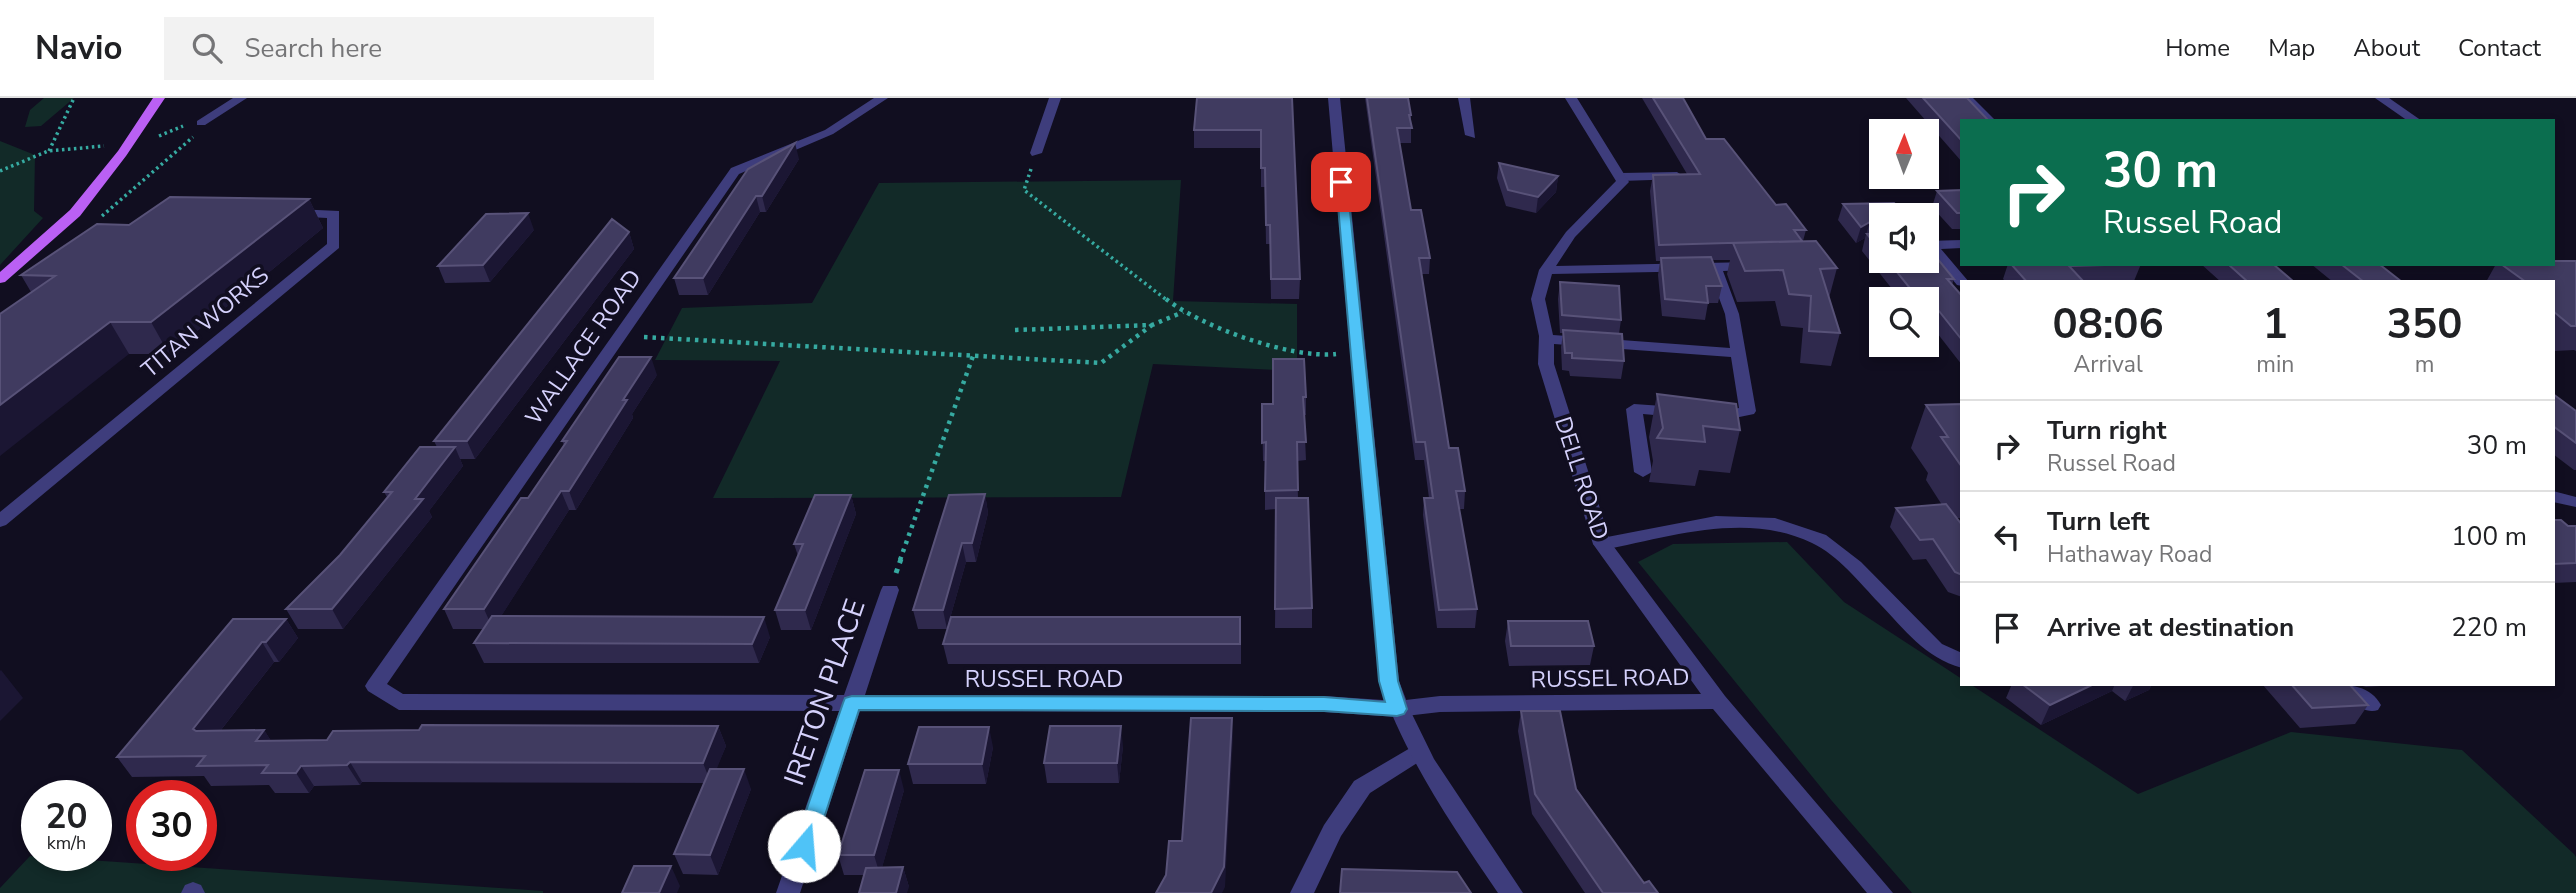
<!DOCTYPE html>
<style>
body{margin:0;font-family:"Nunito Sans",sans-serif;background:#f2f2f2;color:#202124;height:100vh;display:flex;flex-direction:column;font-size:26px;white-space:nowrap}
*{box-sizing:border-box;margin:0}
p{font-size:23px;color:#757577}
.icon{flex:none;width:38px;height:38px;fill:none;stroke:currentColor;stroke-width:2;stroke-linecap:round;stroke-linejoin:round}
.map{position:relative;flex:1;overflow:hidden}
.details{position:absolute;left:1960px;top:182px;width:595px;height:406px;display:flex;flex-direction:column;background:#fff;border-radius:0px;box-shadow:0 4px 10px #0003}
.details>*{flex:none}
.top-card{position:absolute;left:1960px;top:21px;width:595px;height:147px;border-radius:0px;box-shadow:0 4px 10px #0003;background:#0b6e4f;color:#fff;overflow:hidden}
.needle{width:46px;rotate:1deg}
.buttons{position:absolute;left:1869px;top:21px;display:grid;gap:14px}
.buttons a{display:grid;place-items:center;width:70px;height:70px;border-radius:0px;background:#fff;box-shadow:0 4px 10px #0003;font-size:35px}
.speed{position:absolute;left:21px;top:682px;display:flex;gap:14px;font-size:35px;font-weight:700;text-align:center}
.speed>*{display:grid;place-content:center;width:91px;height:91px;border-radius:50%;background:#fff;box-shadow:0 4px 10px #0003;line-height:1}
.speed small{font-size:18px;font-weight:400}
.speed .limit{border:10px solid #d22;background:#fff;color:#111}
.pin{position:absolute;display:grid;place-items:center;width:60px;height:60px;color:#fff;margin:-30px;border-radius:14px;box-shadow:0 4px 10px #0006}
.me{position:absolute;width:77px;margin:-38px;rotate:18deg;stroke-linejoin:round;filter:drop-shadow(0 0 5px #0008)}
.turn{display:flex;align-items:center;gap:24px;height:147px;padding:0 28px;font-size:32px}
.turn .icon{width:91px;height:91px;stroke-width:2.5}
.turn b{display:block;font-size:49px;line-height:60px}
.eta{display:flex;justify-content:space-evenly;align-items:center;height:119px;text-align:center}
.eta b{font-size:42px;font-weight:700;line-height:49px}
ul{padding:0;list-style:none}
li{display:flex;align-items:center;gap:21px;height:91px;padding:0 28px;border-top:2px solid #e0e0e0}
li div{flex:1}
li b{display:block;font-size:26px}
li em{font-style:normal}
header{display:flex;align-items:center;gap:42px;box-sizing:border-box;height:98px;padding:0 35px;background:#fff;border-bottom:2px solid #e0e0e0}
header strong{font-size:33px}
nav{display:flex;gap:38px;margin-inline-start:auto;font-size:24px}
.search{width:490px;height:63px;background:#f2f2f2;display:flex;align-items:center;gap:18px;box-sizing:border-box;padding:0 24px;border-radius:0px;color:#757577;font-size:26px}
.map>svg:first-child{display:block}
.green{fill:#122a28}
.lines{fill:none;stroke-linecap:round;stroke-linejoin:round}
.path-far2{stroke:#36aaa1;stroke-width:3.5;stroke-dasharray:2.5 3.5;stroke-linecap:butt}
.path-far1{stroke:#36aaa1;stroke-width:4.5;stroke-dasharray:3.5 5;stroke-linecap:butt}
.path{stroke:#36aaa1;stroke-width:5;stroke-dasharray:4.5 6;stroke-linecap:butt}
.service{fill:#3e3d7c;fill-rule:evenodd}
.minor{fill:#3e3d7c;fill-rule:evenodd}
.tertiary{fill:#3e3d7c;fill-rule:evenodd}
.primary{fill:#ba60f4;fill-rule:evenodd}
.wall{fill:#2f294d}
.shaded-wall{fill:#1b1633}
.building{fill:#403b60;stroke:#585278;stroke-width:2}
.route{fill:#4fc3f7;stroke:#337fa1;stroke-width:2}
.labels{text-anchor:middle;stroke-width:7;stroke-linejoin:round;paint-order:stroke}
.street-label{font-size:23px;fill:#d5d1fc;stroke:#110e20}
.near-street-label{font-size:28px;fill:#d5d1fc;stroke:#110e20}
</style>
<header>
<strong>Navio</strong>
<div class="search"><svg class="icon" aria-label="search" viewBox="0 0 24 24"><circle cx="10" cy="10" r="6"/><path d="M15 15l6 6"/></svg>Search here</div>
<nav><a>Home</a><a>Map</a><a>About</a><a>Contact</a></nav>
</header>
<div class="map">
<svg width="2576" height="795" viewBox="0 0 2576 795">
<rect width="100%" height="100%" fill="#110e20"/>
<path class="green" d="M44 0H74L41 28 25 29 30 12Z
M0 43 35 57 34 113 43 120 0 167Z
M1181 82 1173 203 1297 206V273L1153 266 1121 399 713 400 780 263 655 262 682 210 812 205 879 85Z
M1787 444 1844 504 1962 581V586H1970L2138 696 2291 634 2462 652 2574 756 2576 759V795H1912L1832 703 1638 464 1673 446Z
M30 758 543 793V795H0V790Z"/>
<g class="lines">
<path class="path-far2" d="M159 38 183 28
M49 53 74 0
M1031 71 1024 92 1168 203
M0 73 48 53 104 48
M102 118 193 39"/>
<path class="path-far1" d="M1166 201C1202 229 1291 261 1336 256
M1015 232 1152 227 1183 214
M644 239 1101 265 1152 227
M900 462 973 258"/>
<path class="path" d="M896 475 901 461"/>
<path class="service" d="M1458 0H1470L1475 40 1465 37Z
M2375 0H2389L2422 23H2408Z
M1677 74 1683 78 1681 81 1621 83 1615 79 1621 75Z
M295 111 339 113V150L6 427 0 429V414L327 146V120L290 118 288 115Z
M2553 393 2576 399V409L2553 404Z
M1716 418 1775 420 1826 437 1861 464 1942 546 1962 555V570C1924 559 1905 532 1879 505 1860 485 1838 457 1812 445 1746 413 1670 439 1602 452L1593 446 1602 440Z
M2330 586C2349 586 2371 588 2381 607L2378 612C2362 617 2346 600 2333 591Z
M193 784 201 787 205 795H181L185 787Z"/>
<path class="minor" d="M233 0H247L205 27H197V23Z
M874 0H888L833 36 739 76 387 586 403 596 844 597 881 492 883 488H897L899 492 865 597 1324 598 1397 603 1440 598 1701 596 1593 446 1538 266 1539 238 1531 201 1539 172 1566 134 1616 83 1565 0H1577L1629 84 1575 139 1556 168 1753 164 1760 168 1753 172 1723 173 1739 216 1756 313 1754 316 1715 324 1707 319 1709 316 1739 310 1731 259 1554 246V266L1611 445 1725 598 1893 795H1867L1713 611 1440 614 1397 619 1324 614 860 613 800 795H776L839 613 399 612 368 593 365 588 368 583 731 70 825 32ZM1709 173 1725 216 1730 250 1553 237 1545 201 1552 176Z
M1049 0H1061L1042 55 1032 58 1030 55Z
M1961 0H1973L1996 23H1983Z
M1962 142V150L1941 151 1969 184H1962V188L1957 187 1927 151V143Z
M1634 306 1677 309 1685 314 1677 319 1643 316 1652 374 1643 379 1634 374 1626 311Z
M1417 646 1425 648 1428 654 1425 660 1370 695 1341 738 1314 795H1290L1324 727 1354 683Z"/>
<path class="tertiary" d="M1328 0H1340L1399 583 1410 612 1434 661 1523 795H1498C1452 727 1406 661 1379 583Z"/>
<path class="primary" d="M153 0H165L126 58 80 118 5 184 0 185V174L70 112 118 53Z"/>
</g>
<path class="wall" d="M1292 0 1300 181 1299 201H1271L1270 146H1266L1265 89H1261V50H1194V32Z
M1365 0H1408L1411 17V45H1399L1411 112 1430 160 1429 176H1421L1449 350 1465 393 1464 411H1459L1477 511 1475 530H1437L1423 417 1424 400H1429L1424 362H1415Z
M1642 0H1683L1706 41 1776 107 1806 132 1803 143 1837 170 1829 200 1840 235 1831 268 1800 265 1803 230 1781 228 1775 203 1737 204 1727 176 1730 162H1712L1722 188 1718 205H1708L1705 222 1662 218 1658 177 1660 163H1656L1650 93 1653 77 1687 76Z
M1906 0H1967L1962 23V64Z
M799 61 766 114H760L708 197H679L674 180 748 71Z
M1499 65 1558 78 1556 94 1536 115 1506 108 1497 80Z
M1962 92V131H1952L1932 109 1937 93Z
M309 101 323 130 169 256H129L31 194 21 177Z
M1843 106 1881 117V163H1927V142L1937 154 1936 159 1954 181 1952 187 1962 198V267L1927 222V201H1900L1862 153 1865 140 1856 145 1838 122Z
M534 132 490 184 445 185 438 168Z
M629 134 634 151 475 361H460L463 368 429 413 432 419 343 531H298L286 511 340 457 387 399 384 394 437 349 434 343Z
M2576 163V253L2574 252 2555 253 2553 252V184H2486L2496 166H2553Z
M2008 166H2141L2134 183 2006 184 2003 181Z
M2201 166H2273L2294 184H2221Z
M2311 166H2379L2402 184H2333Z
M1560 184 1621 222 1619 236 1624 263 1621 281 1570 278 1569 273 1562 272 1561 249 1563 235H1560L1558 201Z
M657 277 632 316 633 320 576 412H569L501 518 770 539 759 565H484L474 545 484 531H453L444 511 528 400 564 347 562 343Z
M1657 296 1740 332 1730 375 1699 372 1695 388 1649 384 1653 363 1649 339Z
M2553 296 2576 313V372H2574L2553 356Z
M1306 299V317H1304L1306 362 1297 363 1298 400 1312 510V530H1275L1276 411 1265 412V363H1263L1262 306H1273Z
M1962 306V420H1956L1962 427V499L1948 494 1926 461 1913 462 1890 429 1896 410 1942 407 1926 382 1928 375 1911 350 1926 307Z
M985 396 988 415 976 464H966L947 531H918L913 512Z
M851 397 856 416 811 532H781L775 512 798 458 794 446Z
M2553 422 2568 428H2576V484L2553 485Z
M286 521 298 540 279 564H274L221 632H264L271 643 327 642 718 628 726 648 716 671 751 691 718 777 683 776 674 756 704 685 362 684 360 687 314 688 309 695H275L269 687 211 688 204 678 132 679 117 659Z
M1508 523 1594 548 1590 567 1509 568 1505 543Z
M1241 539V566H948L943 546Z
M2012 586H2152L2149 592 2125 603 2112 593 2041 627 2006 600Z
M2262 586H2349L2368 607 2355 626 2300 630Z
M2356 586H2411L2366 589Z
M1521 613 1644 785 1658 795H1585L1532 716 1518 633Z
M1123 648 1119 685H1047L1044 665Z
M993 649 986 686H913L908 666Z
M904 692 882 769H903L909 789 864 777H844L838 757Z"/>
<path class="shaded-wall" d="M795 45 799 61 766 114 762 98Z
M1558 78 1556 94 1536 115 1538 99Z
M756 98 760 114 708 197 703 180Z
M309 101 323 130 169 256 151 224Z
M528 115 534 132 490 184 483 167Z
M1870 124 1865 140 1856 145 1861 129Z
M629 134 634 151 475 361 467 343Z
M110 224 129 256 0 358V307Z
M651 259 657 277 632 316 633 320 576 412 569 393 623 302Z
M455 349 463 368 429 413 432 419 343 531 332 511 415 401Z
M561 393 569 412 493 531 484 511Z
M985 396 988 415 976 464 972 445Z
M851 397 856 416 811 532 805 512Z
M962 445 966 464 947 531 943 512Z
M764 519 770 539 759 565 752 546Z
M286 521 298 540 279 564 266 544Z
M262 544 274 564 206 651 193 631Z
M1 572 23 600 0 623V573Z
M2094 586H2115L2112 593 2041 627 2050 607Z
M2134 586H2152L2149 592 2125 603Z
M1232 620 1233 640 1225 789 1222 795H1211Z
M718 628 726 648 711 685 703 665Z
M1121 628 1123 648 1119 685 1117 665Z
M989 629 993 649 986 686 982 666Z
M264 632 277 652 256 643Z
M350 664 362 684 360 687 347 667Z
M301 668 314 688 309 695 296 675Z
M744 671 751 691 718 777 710 757Z
M899 672 904 692 880 777 874 757Z
M671 768 680 788 677 795H659Z
M903 769 909 789 907 795H896Z"/>
<path class="building" d="M1197 0H1292L1300 181H1271L1270 127H1266L1265 70H1261V32H1194Z
M1367 0H1408L1411 17H1409L1412 30H1397L1398 36 1411 112H1421L1430 160H1419L1449 350H1458L1465 393H1456L1477 511 1439 512 1424 400H1433L1425 344H1416Z
M1653 0H1683L1706 41H1724L1776 107 1786 106 1806 132H1794L1802 143 1659 147 1653 77 1700 76Z
M1923 0H1967L1989 23H1962V43Z
M795 45 762 98H756L703 180H674L748 71Z
M1499 65 1558 78 1538 99 1508 92Z
M1962 92V115H1957L1937 93Z
M170 99 309 101 151 224H110L0 307V216L55 178 21 177 97 126 129 127Z
M1894 105 1905 117H1881V124H1870L1861 129 1843 106Z
M528 115 483 167 438 168 486 116Z
M612 121 629 134 467 343H434Z
M1867 136H1881V154Z
M1927 142 1937 154H1932L1954 181H1947L1962 198V242L1927 198 1917 199 1888 163H1927Z
M1816 143 1837 170 1820 171 1840 235 1809 233 1811 198 1789 196 1783 172 1745 173 1733 145Z
M1711 159 1722 188H1706L1708 205 1665 201 1661 160Z
M2553 163H2576V228H2571L2553 213V184H2526L2501 166H2553Z
M2011 166H2141L2069 168 2084 184H2027Z
M2228 166H2273L2294 184H2248Z
M2341 166H2379L2402 184H2364Z
M1560 184 1619 188 1621 222 1562 217Z
M1563 232 1622 236 1624 263 1572 260V255H1565Z
M619 259H651L623 302H627L569 393H561L484 511H444L521 400H528L567 343H562Z
M1273 261H1304L1306 299H1303L1306 344H1297L1298 392 1265 393 1266 344 1262 345V306H1273Z
M1657 296 1736 306 1740 332 1703 328 1705 344 1657 340 1663 330Z
M2553 296 2576 313V345L2553 328Z
M1962 306V369L1941 339H1948L1926 307Z
M420 349H455L415 401H423L332 511H286L340 457 392 394H384Z
M985 396 972 445H962L943 512H913L949 397Z
M815 397H851L805 512H775L803 446H794Z
M1276 400H1308L1312 510 1275 511Z
M1946 406 1962 427V477L1955 474 1933 441 1920 442 1896 410Z
M2553 422H2561L2568 428H2576V465L2553 466Z
M492 518 764 519 752 546 474 545Z
M951 519H1240V546H943Z
M233 521H286L266 544H262L193 631 196 633 264 632 256 643 327 642 333 633 419 632 422 627 718 628 703 665 350 664 347 667 301 668 296 675H262L268 667 197 668 205 658 117 659Z
M1508 523H1588L1594 548H1511Z
M2022 586H2094L2050 607Z
M2291 586H2349L2368 607 2312 610Z
M1521 613H1560L1576 691 1644 785 1649 783 1658 795H1603L1601 792 1535 696Z
M1191 620H1232L1224 769 1211 795H1156L1166 777 1169 743H1182Z
M1050 628H1121L1117 665H1044Z
M919 629H989L982 666H908Z
M710 671H744L710 757 674 756Z
M865 672H899L874 757H838Z
M634 768H671L659 795H622Z
M903 769 896 795H859L866 770Z
M1342 771 1457 774 1471 795H1340Z"/>
<path class="route" d="M1341 81 1347 84 1398 583 1407 611 1404 616 1397 618 1324 613 859 612 815 748 812 754 804 756 797 754 794 748 843 605 845 600 852 598 1324 599 1385 604 1379 583 1336 84Z"/>
<g class="labels">
<g class="street-label">
<text transform="translate(205 224) rotate(-40)" y="8">TITAN WORKS</text>
<text transform="translate(583 249) rotate(-55)" y="8">WALLACE ROAD</text>
<text transform="translate(1582 380) rotate(72)" y="8">DELL ROAD</text>
<text transform="translate(1610 580) rotate(-1)" y="8">RUSSEL ROAD</text>
<text x="1044" y="589">RUSSEL ROAD</text>
</g>
<g class="near-street-label">
<text transform="translate(824 594) rotate(-71)" y="10">IRETON PLACE</text>
</g>
</g>
</svg>
<div class="buttons">
<a><svg class="needle" viewBox="-14 -14 28 28"><path d="M0-13l5 13h-10z" fill="#e53935"/><path d="M0 13l5-13h-10z" fill="#757577"/></svg></a>
<a><svg class="icon" aria-label="sound" viewBox="0 0 24 24"><path d="M4 9h4l5-4v14l-5-4H4zM17 9q2 3 0 6"/></svg></a>
<a><svg class="icon" aria-label="search" viewBox="0 0 24 24"><circle cx="10" cy="10" r="6"/><path d="M15 15l6 6"/></svg></a>
</div>
<div class="speed"><div>20<small>km/h</small></div><div class="limit">30</div></div>
<div class="pin" style="left:1341px;top:84px;background:#d93025"><svg class="icon" aria-label="arrive" viewBox="0 0 24 24"><path d="M6 21V4h12l-3 4 3 4H6"/></svg></div>
<svg class="me" style="left:804px;top:748px" viewBox="-20 -20 40 40"><circle r="19" fill="#fff"/><path d="M0-13L10 11 0 6-10 11z" fill="#4fc3f7"/></svg>
<div class="top-card">
<div class="turn"><svg class="icon" aria-label="right" viewBox="0 0 24 24"><path d="M7 20v-9h11M14 6l5 5-5 5"/></svg><div><b>30 m</b>Russel Road</div></div>
</div>
<section class="details">
<div class="eta">
<div><b>08:06</b><p>Arrival</p></div>
<div><b>1</b><p>min</p></div>
<div><b>350</b><p>m</p></div>
</div>
<ul>
<li><svg class="icon" aria-label="right" viewBox="0 0 24 24"><path d="M7 20v-9h11M14 6l5 5-5 5"/></svg><div><b>Turn right</b><p>Russel Road</p></div><em>30 m</em></li>
<li><svg class="icon" aria-label="left" viewBox="0 0 24 24"><path d="M17 20v-9H6M10 6l-5 5 5 5"/></svg><div><b>Turn left</b><p>Hathaway Road</p></div><em>100 m</em></li>
<li><svg class="icon" aria-label="arrive" viewBox="0 0 24 24"><path d="M6 21V4h12l-3 4 3 4H6"/></svg><div><b>Arrive at destination</b></div><em>220 m</em></li>
</ul>
</section>
</div>
